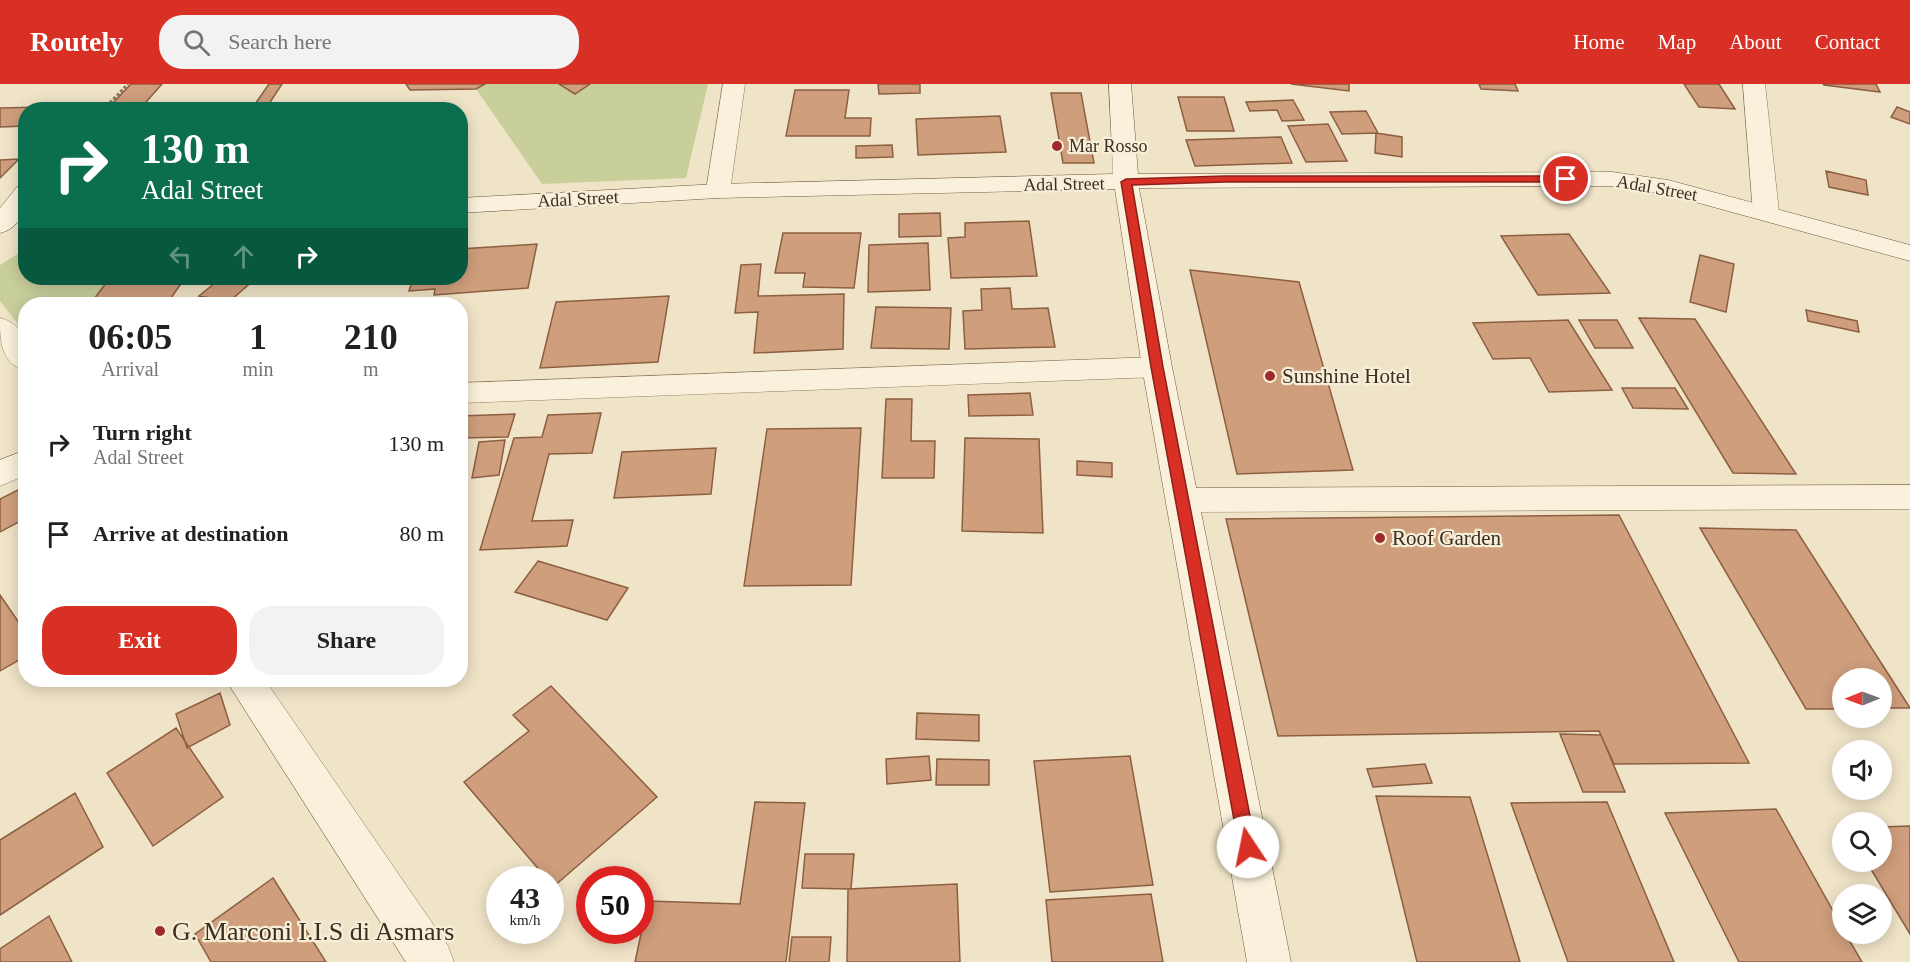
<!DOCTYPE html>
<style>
body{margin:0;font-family:"Times New Roman",serif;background:#f2f2f2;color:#202124;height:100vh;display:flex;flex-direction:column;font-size:22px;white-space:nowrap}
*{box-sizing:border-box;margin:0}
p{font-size:20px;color:#757577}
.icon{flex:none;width:33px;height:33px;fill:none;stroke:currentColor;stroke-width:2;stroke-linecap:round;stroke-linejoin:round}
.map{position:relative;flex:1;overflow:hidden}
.details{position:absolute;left:18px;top:213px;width:450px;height:390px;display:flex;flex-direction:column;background:#fff;border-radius:24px;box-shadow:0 3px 15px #0003}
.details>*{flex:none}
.guide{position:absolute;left:18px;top:18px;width:450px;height:183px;border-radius:24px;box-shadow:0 3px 15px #0003;background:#0b6e4f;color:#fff;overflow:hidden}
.needle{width:39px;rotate:269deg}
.buttons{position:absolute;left:1832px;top:584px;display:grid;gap:12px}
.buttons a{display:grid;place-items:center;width:60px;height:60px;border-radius:50%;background:#fff;box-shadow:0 3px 15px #0003;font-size:30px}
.speed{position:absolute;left:486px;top:782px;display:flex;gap:12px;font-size:30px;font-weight:700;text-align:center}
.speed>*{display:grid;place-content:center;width:78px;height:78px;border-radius:50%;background:#fff;box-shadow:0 3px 15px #0003;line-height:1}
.speed small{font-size:15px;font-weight:400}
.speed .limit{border:9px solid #d22;background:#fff;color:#111}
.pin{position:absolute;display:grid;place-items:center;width:51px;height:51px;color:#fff;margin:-26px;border:3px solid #fff;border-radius:50%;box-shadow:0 2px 6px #0007}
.me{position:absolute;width:66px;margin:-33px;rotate:349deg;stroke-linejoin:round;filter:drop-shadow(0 0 4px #0008)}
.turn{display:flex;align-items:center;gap:21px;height:126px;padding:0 24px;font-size:27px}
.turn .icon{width:78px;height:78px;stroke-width:2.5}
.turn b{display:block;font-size:42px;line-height:51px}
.lanes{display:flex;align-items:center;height:57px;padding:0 24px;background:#0003;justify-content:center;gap:30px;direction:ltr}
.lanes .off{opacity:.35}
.eta{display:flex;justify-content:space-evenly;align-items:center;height:102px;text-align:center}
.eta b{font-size:36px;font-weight:600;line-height:42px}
.cta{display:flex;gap:12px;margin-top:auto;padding:12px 24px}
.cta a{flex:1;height:69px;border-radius:24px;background:#d93025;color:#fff;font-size:24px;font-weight:600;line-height:69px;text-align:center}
.cta a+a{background:#f2f2f2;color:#202124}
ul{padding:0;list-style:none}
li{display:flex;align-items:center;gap:18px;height:90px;padding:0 24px}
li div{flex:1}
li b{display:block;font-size:22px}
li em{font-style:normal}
header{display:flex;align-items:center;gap:36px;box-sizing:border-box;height:84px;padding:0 30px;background:#d93025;color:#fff}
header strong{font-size:28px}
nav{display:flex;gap:33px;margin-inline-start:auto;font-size:21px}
.search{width:420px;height:54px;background:#f2f2f2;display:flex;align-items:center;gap:15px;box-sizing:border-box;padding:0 21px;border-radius:24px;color:#757577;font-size:22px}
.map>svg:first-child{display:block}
.green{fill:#c9cf9b}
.building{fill:#cf9f7d;stroke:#8d5f41;stroke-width:1.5}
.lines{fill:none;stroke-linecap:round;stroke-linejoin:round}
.street-casing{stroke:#8d765c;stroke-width:1}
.secondary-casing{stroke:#6f573f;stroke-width:1}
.path{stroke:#8d765c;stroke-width:3;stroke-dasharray:3 2;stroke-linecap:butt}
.street{fill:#faf1dc;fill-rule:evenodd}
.secondary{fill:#faf1dc;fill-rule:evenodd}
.route{fill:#d93025;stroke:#8d1f18;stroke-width:1.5}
.poi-dot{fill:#9e2a2b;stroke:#f7eed8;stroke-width:2}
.labels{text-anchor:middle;stroke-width:4.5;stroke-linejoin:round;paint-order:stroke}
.far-poi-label{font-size:18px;fill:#3d2e20;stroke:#f7eed8;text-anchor:start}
.far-street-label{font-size:18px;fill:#3d2e20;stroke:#f7eed8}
.poi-label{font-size:21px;fill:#3d2e20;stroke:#f7eed8;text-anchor:start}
.near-poi-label{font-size:26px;fill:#3d2e20;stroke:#f7eed8;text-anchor:start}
</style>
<header>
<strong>Routely</strong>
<div class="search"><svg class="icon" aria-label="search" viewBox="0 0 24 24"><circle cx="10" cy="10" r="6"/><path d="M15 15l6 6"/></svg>Search here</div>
<nav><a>Home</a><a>Map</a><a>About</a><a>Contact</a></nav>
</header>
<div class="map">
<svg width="1910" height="878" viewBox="0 0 1910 878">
<rect width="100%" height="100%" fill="#f0e4c8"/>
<path class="green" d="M485 0H559L575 10 590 0H708L686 94 542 100 476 5Z
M19 169H25L26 194H110L95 214H120L115 220H26L25 249 0 217V181Z"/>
<path class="building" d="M131 0H162L139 26H106Z
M269 0H282L265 26H251Z
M406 0H485L476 5 410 6Z
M559 0H590L575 10Z
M878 0H920V9L879 10Z
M1291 0H1349V7Z
M1479 0H1515L1518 7 1481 5Z
M1684 0H1719L1735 25 1699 23Z
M1823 0H1876L1880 8 1824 1Z
M795 6H849L845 34H871L870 52H786Z
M1051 9H1081L1094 79H1063Z
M1178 13H1224L1234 47H1187Z
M1293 16 1304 36 1282 37 1277 26 1250 27 1246 18Z
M88 22 85 26H26V42L0 43V24Z
M1897 23 1910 28V40L1891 33Z
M1366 27 1378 49 1342 50 1330 28Z
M1000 32 1006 68 918 71 916 35Z
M1328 40 1347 77 1306 78 1288 42Z
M1376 49 1402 53V73L1375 69Z
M1281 53 1292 79 1195 82 1186 56Z
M892 61 893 73 856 74V62Z
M19 75 0 94V76Z
M1826 87 1866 96 1868 111 1829 103Z
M940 129 941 152 899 153V130Z
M1029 137 1037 192 951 194 948 154 965 153V139Z
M783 149H861L854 204 803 203 805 189H775Z
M1569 150 1610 209 1538 211 1501 152Z
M928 159 930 206 868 208 869 161Z
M537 160 528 204 434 211 435 205 409 207 413 194H460V165Z
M1700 171 1734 180 1726 228 1690 218Z
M761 180 758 212 844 210 843 265 754 269 758 228 735 229 741 181Z
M1190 186 1299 198 1353 386 1237 390Z
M110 194H185L171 214H145L140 220H115L120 214 94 215Z
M221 194H256L229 218 199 212Z
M1010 204 1012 225 1048 224 1055 263 965 265 963 227 982 226 981 205Z
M669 212 658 278 540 284 556 218Z
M205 213 229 218 225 220H196Z
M876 223 951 224 949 265 871 264Z
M1806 226 1857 237 1859 248 1808 237Z
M1639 234 1695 235 1796 390 1733 389Z
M1568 236 1612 306 1549 308 1530 274 1493 275 1473 239Z
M1579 236H1617L1633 264H1595Z
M1622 304H1675L1688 325 1633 324Z
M1030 309 1033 331 969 332 968 311Z
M886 315H912L911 357H935L934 394H882Z
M601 329 592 369 549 370 532 437 573 436 567 462 480 466 514 354 542 353 548 331Z
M515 330 508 353 460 354V332Z
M861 344 851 501 744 502 767 345Z
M965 354 1039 355 1043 449 962 447Z
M505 356 499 391 472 394 479 358Z
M716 364 711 410 614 414 622 368Z
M1077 377 1112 379V393L1077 391Z
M26 402V434L0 448V415Z
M1619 431 1749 679 1614 680 1599 647 1278 652 1226 435Z
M1700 444 1796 446 1910 624H1881V594H1842V625H1806Z
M538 477 628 504 607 536 515 508Z
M0 511 26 549V572L0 587Z
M551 602 657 713 553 803 550 795H547L464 698 529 647 513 631Z
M220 609 230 641 187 664 176 630Z
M917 629 979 631V657L916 655Z
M176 644 223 713 153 762 107 689Z
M1560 650 1601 651 1625 708H1583Z
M929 672 931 696 887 700 886 675Z
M1130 672 1153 801 1050 808 1034 677Z
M937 675 989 676V701H936Z
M1425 680 1432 699 1373 703 1367 685Z
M75 709 103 763 0 831V756Z
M1376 712 1470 713 1520 878H1417Z
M755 718 805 719 786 878H635L648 817 740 820Z
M1607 718 1674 878H1568L1511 719Z
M1776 725 1842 843V849H1845L1862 878H1739L1665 729Z
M1910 742V850L1866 777H1881V743Z
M805 770H854L851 805 802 804Z
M273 794 326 878H211L195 850Z
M957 800 960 878H847L848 805Z
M1151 810 1163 878H1052L1046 816Z
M49 832 72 878H0V865Z
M792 853H831L829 878H789Z"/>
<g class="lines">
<defs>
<path id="street" d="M723 0H745L730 107 727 112 718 114 709 112 706 107Z
M1743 0H1765L1779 128 1775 133 1766 136 1757 133 1753 128Z
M0 234C28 241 26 264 26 287 0 279 0 256 0 234Z
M1157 273 1167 276 1172 283 1167 290 1157 293 460 319V299Z
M26 366V391L0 402V376Z
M1910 401V425L1182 428 1171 425 1166 416 1171 407 1182 404Z
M226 596H265L448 862 454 878H406Z"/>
<path id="secondary" d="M1109 0H1131L1138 90 1612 88 1668 96 1910 161V177L1666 110 1612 102 1139 104 1172 283 1291 878H1247L1142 283 1115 105 718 114 460 129V114L718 100 1113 90Z
M26 101C26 121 24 143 0 149V124L17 103Z"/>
</defs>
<use href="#street" class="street-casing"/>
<use href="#secondary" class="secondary-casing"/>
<path class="path" d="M103 26 128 0"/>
<use href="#street" class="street"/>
<use href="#secondary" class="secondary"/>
</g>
<path class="route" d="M1225 92H1566L1571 95 1566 98H1225L1132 101 1163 283 1256 763 1254 768 1248 771 1242 768 1239 763 1151 283 1121 98 1126 95Z"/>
<g class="poi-dot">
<circle cx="1057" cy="62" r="6"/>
<circle cx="1270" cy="292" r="6"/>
<circle cx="1380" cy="454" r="6"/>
<circle cx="160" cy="847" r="6"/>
</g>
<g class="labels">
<g class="far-poi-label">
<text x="1069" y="68">Mar Rosso</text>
</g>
<g class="far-street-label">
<text transform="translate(1064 100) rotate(-1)" y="6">Adal Street</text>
<text transform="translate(1657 104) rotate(10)" y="6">Adal Street</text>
<text transform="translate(578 115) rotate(-3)" y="6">Adal Street</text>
</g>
<g class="poi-label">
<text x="1282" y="299">Sunshine Hotel</text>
<text x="1392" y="461">Roof Garden</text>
</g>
<g class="near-poi-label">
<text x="172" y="856">G. Marconi I.I.S di Asmars</text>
</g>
</g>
</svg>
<div class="buttons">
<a><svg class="needle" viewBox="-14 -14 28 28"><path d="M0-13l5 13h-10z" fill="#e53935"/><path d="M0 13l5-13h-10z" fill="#757577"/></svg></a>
<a><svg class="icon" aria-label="sound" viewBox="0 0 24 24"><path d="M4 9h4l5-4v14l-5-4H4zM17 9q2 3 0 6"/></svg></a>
<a><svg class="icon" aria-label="search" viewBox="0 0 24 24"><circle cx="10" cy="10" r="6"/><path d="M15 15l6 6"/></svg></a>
<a><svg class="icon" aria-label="layers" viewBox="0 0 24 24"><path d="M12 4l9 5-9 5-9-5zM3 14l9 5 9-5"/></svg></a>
</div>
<div class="speed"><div>43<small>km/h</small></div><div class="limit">50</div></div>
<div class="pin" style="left:1566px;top:95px;background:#d93025"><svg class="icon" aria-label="arrive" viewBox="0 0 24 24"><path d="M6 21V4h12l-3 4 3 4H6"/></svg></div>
<svg class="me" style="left:1248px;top:763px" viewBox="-20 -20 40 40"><circle r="19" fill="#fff"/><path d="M0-13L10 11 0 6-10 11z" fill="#d93025"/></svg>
<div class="guide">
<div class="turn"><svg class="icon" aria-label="right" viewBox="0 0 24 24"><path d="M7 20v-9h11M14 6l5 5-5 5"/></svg><div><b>130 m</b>Adal Street</div></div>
<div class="lanes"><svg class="icon off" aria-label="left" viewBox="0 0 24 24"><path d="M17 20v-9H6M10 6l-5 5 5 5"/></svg><svg class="icon off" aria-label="ahead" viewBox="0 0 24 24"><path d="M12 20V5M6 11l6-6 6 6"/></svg><svg class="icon" aria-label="right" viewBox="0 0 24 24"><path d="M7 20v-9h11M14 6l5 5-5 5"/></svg></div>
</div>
<section class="details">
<div class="eta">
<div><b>06:05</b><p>Arrival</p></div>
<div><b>1</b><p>min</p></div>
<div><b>210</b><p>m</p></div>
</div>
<ul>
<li><svg class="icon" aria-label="right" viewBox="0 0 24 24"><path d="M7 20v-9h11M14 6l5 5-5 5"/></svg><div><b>Turn right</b><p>Adal Street</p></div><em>130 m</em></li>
<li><svg class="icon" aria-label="arrive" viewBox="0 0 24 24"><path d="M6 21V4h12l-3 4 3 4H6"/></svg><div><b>Arrive at destination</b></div><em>80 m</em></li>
</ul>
<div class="cta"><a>Exit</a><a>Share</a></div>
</section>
</div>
